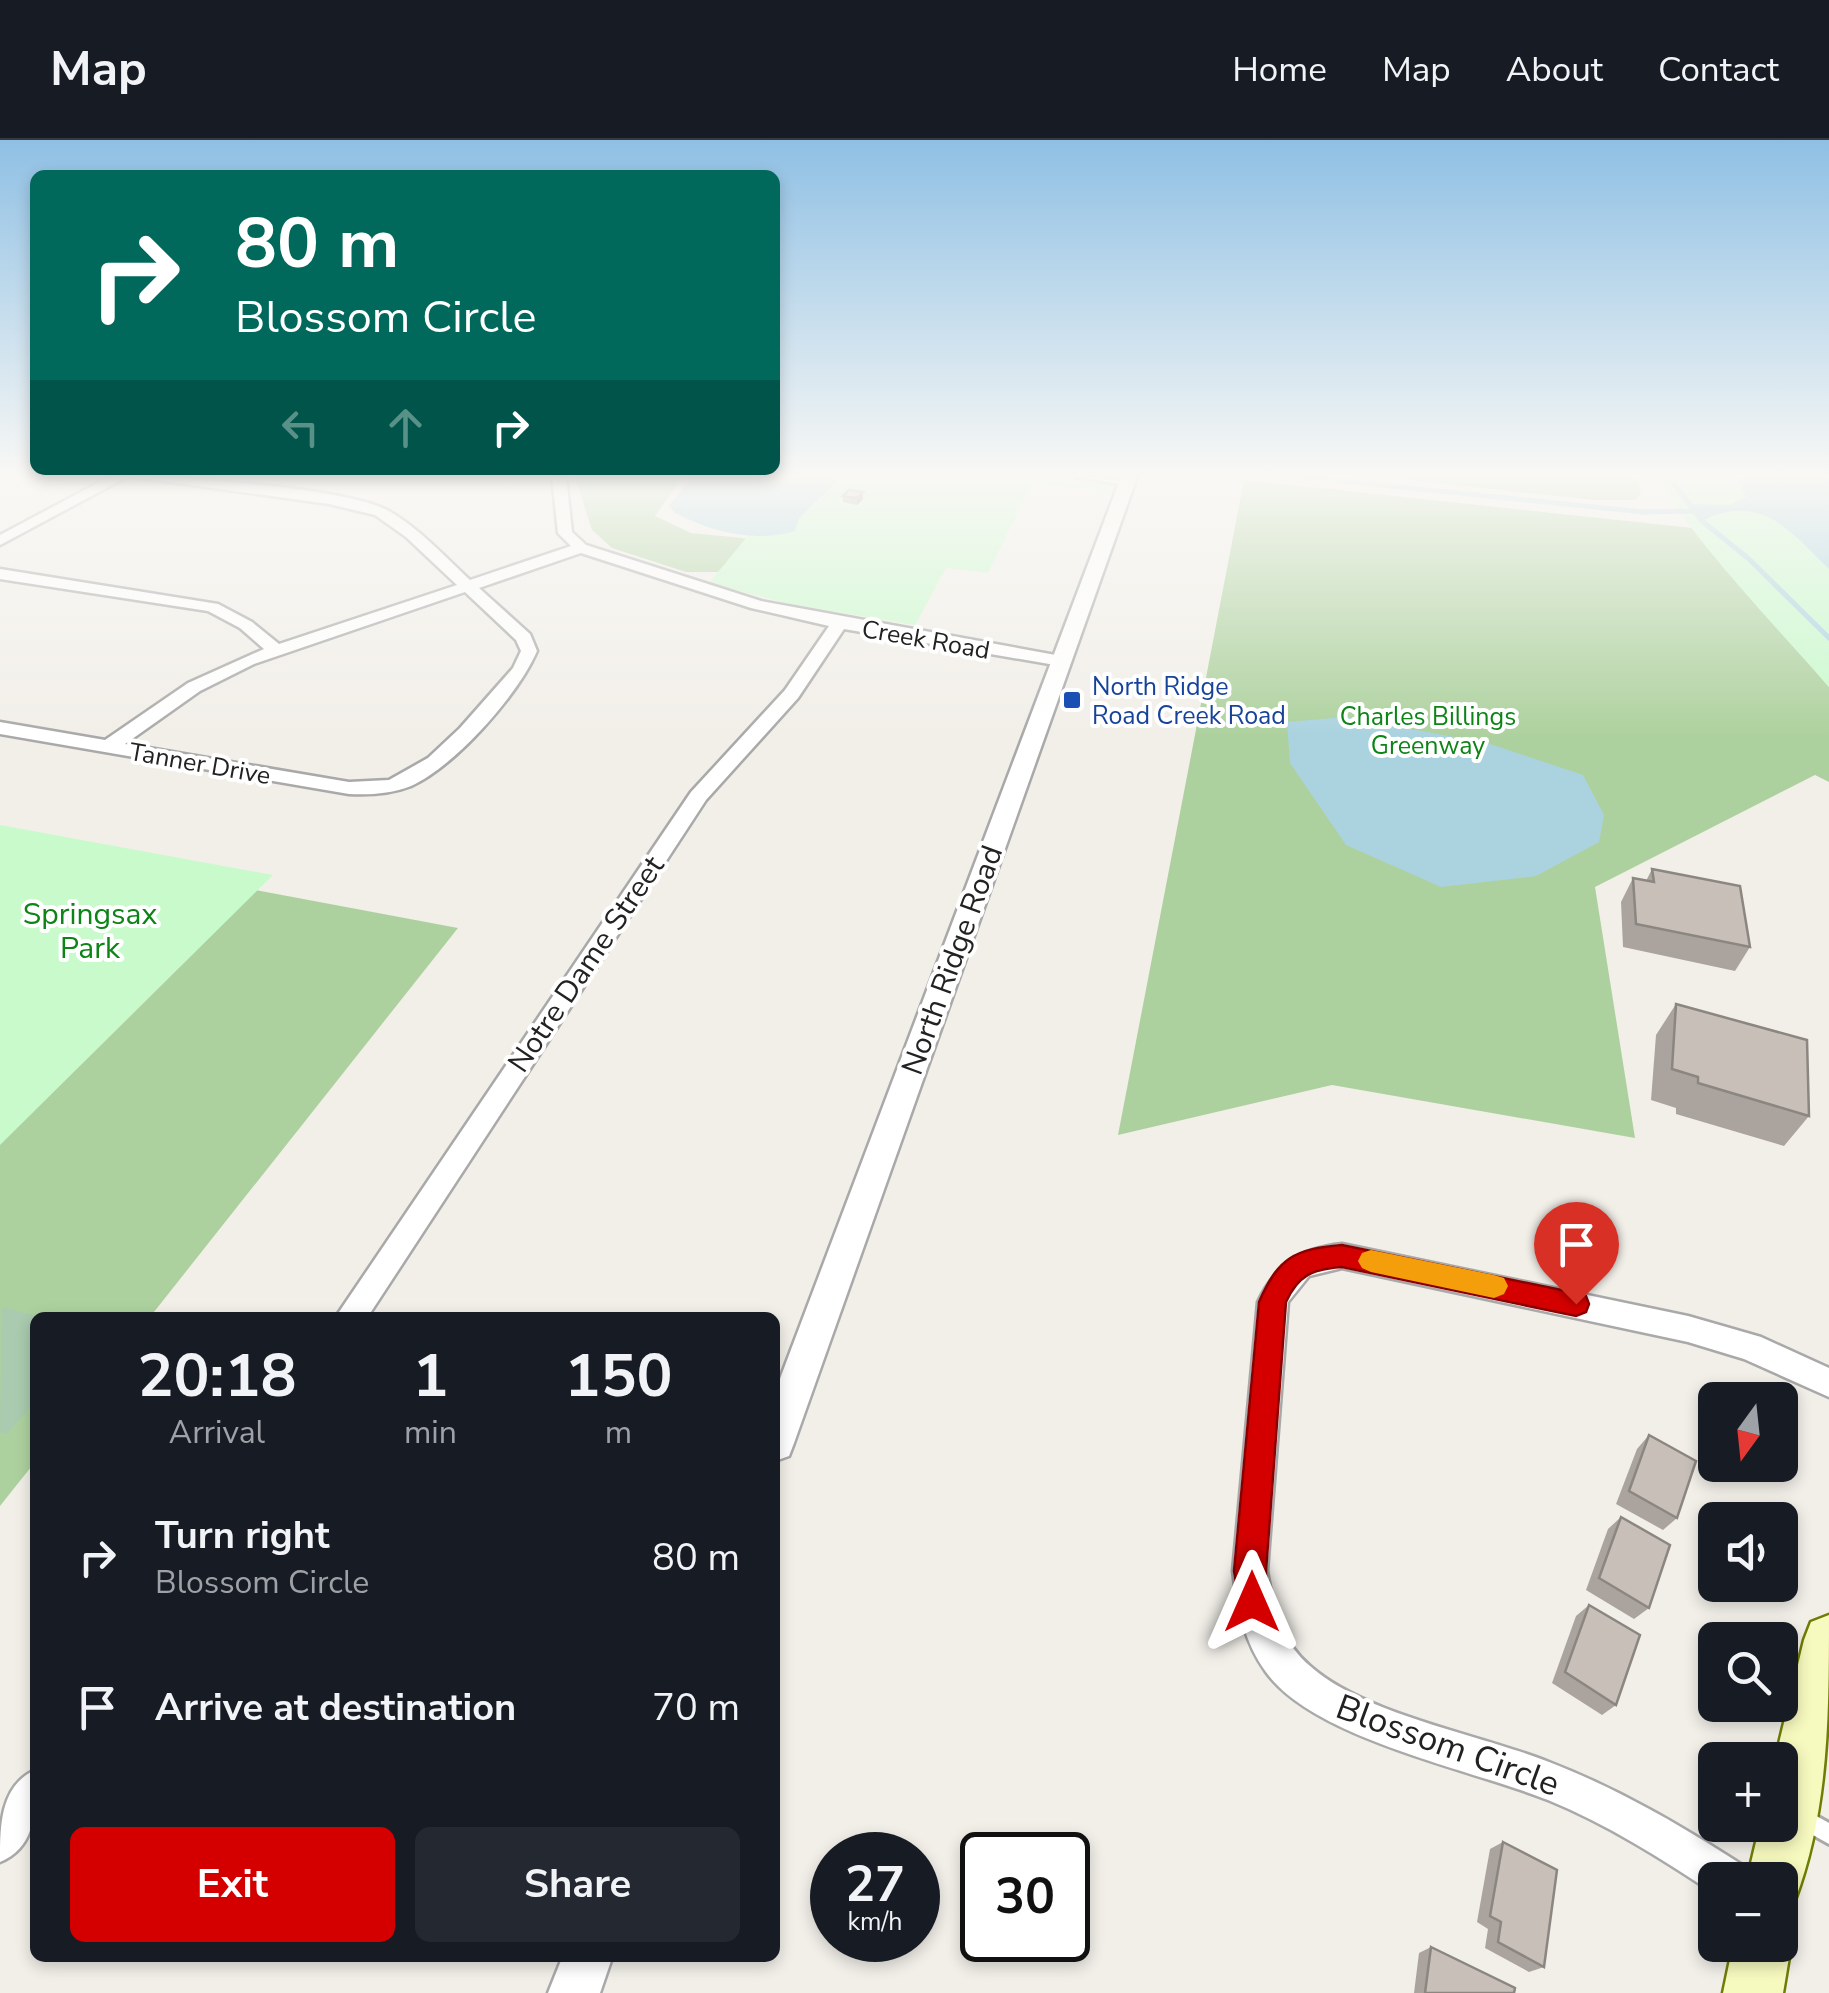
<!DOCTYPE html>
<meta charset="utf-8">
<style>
body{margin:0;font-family:"Nunito Sans",sans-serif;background:#242831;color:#f1f3f6;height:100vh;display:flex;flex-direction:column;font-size:38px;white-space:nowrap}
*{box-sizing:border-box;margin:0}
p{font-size:32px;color:#9ea1a6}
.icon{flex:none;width:55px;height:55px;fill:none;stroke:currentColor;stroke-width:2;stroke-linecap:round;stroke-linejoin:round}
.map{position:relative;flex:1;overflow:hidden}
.drawer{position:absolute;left:30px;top:1172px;width:750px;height:650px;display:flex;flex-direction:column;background:#171b24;border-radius:15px;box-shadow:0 5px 15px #0003}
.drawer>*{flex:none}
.guide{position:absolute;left:30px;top:30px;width:750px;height:305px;border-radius:15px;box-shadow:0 5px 15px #0003;background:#00695c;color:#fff;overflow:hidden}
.needle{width:65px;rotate:195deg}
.fabs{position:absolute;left:1698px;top:1242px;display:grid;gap:20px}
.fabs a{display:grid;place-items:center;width:100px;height:100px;border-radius:15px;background:#171b24;box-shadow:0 5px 15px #0003;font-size:50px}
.speed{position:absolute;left:810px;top:1692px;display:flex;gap:20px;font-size:50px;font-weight:700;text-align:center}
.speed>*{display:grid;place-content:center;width:130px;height:130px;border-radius:50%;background:#171b24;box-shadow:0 5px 15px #0003;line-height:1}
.speed small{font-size:25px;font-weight:400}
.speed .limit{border:5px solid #111;border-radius:15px;background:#fff;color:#111}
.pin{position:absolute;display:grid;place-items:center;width:85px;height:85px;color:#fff;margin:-102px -42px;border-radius:50% 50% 50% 0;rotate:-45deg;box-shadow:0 0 10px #0007}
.pin .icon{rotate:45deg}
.me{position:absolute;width:110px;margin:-55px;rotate:0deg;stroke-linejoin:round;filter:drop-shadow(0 0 8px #0008)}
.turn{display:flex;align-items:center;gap:35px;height:210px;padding:0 40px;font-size:45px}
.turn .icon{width:130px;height:130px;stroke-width:2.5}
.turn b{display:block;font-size:70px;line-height:85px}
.lanes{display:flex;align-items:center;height:95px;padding:0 40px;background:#0003;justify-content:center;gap:50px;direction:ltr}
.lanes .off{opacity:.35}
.eta{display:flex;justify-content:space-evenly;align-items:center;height:170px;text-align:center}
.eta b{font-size:60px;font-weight:700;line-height:70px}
.cta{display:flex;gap:20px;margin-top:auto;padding:20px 40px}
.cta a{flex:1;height:115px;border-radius:15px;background:#d40000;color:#fff;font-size:40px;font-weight:700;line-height:115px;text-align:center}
.cta a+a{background:#242831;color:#f1f3f6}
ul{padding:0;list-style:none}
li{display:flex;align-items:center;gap:30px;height:150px;padding:0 40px}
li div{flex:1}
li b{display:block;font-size:38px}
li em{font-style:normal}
header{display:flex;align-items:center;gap:60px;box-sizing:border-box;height:140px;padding:0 50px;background:#171b24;border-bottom:2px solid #363941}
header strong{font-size:48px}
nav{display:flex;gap:55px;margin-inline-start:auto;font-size:35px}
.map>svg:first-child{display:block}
.forest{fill:#add19e}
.cemetery{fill:#aacbaf}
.park{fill:#c8facc}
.water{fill:#aad3df}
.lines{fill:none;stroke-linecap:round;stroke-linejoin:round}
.stream{stroke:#aad3df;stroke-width:5}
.service-casing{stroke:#a9a9a9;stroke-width:6}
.minor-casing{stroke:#a9a9a9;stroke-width:5}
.tertiary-casing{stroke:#a9a9a9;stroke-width:5}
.secondary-casing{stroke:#707d05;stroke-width:5}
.service{fill:#fff;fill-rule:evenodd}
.minor{fill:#fff;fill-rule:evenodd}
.tertiary{fill:#fff;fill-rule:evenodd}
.secondary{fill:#f7fabf;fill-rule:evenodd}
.wall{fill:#aba49e}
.shaded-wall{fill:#8b8681}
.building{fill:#c7bfb8;stroke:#8b8681;stroke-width:2.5}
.route{fill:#d40000;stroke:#8a0000;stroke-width:2.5}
.slow{fill:#f59e0b}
.transit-dot{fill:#1a4fb4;stroke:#fff;stroke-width:4}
.labels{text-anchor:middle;stroke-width:8;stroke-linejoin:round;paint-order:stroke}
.far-street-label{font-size:25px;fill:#222;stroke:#fff}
.far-transit-label{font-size:25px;fill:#164399;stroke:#fff;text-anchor:start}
.far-park-label{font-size:25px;fill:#0c8416;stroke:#fff}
.park-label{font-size:30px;fill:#0c8416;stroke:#fff}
.street-label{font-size:30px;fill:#222;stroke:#fff}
.near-street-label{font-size:35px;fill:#222;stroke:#fff}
</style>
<header>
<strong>Map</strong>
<nav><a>Home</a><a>Map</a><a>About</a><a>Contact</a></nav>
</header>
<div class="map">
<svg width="1829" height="1853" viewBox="0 0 1829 1853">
<rect width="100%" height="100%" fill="#f2efe9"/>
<path class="forest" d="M575 337H683L655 376 691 393 763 400 750 432H686L612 408 592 390Z
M1379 337H1637L1641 354 1635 360H1595Z
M1244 340 1693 388 1829 547V642L1815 635 1595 747 1635 998 1332 945 1118 995Z
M0 702 458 788 150 1177 35 1178V1322L0 1366Z"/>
<path class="cemetery" d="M2 1167 42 1177 35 1178V1261L7 1294 0 1292Z"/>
<path class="park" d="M796 337H1114L1108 352 1032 344 988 433 946 428 915 485 790 464 709 443Z
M1661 337H1829V547C1796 508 1670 377 1661 337Z
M0 685 273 735 0 1005Z"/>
<path class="water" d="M691 337H836V342L799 378 795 391C754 403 712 392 675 373L669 366Z
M1737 337H1829V429C1789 390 1761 352 1702 381L1687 364 1730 365 1746 357Z
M1345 577 1487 603 1583 635 1604 675 1599 702 1536 736 1441 747 1346 705 1290 623 1287 582Z"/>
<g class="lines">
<path class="stream" d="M1304 337 1643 372 1693 371
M1669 337 1702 381 1749 419 1829 498"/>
<defs>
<path id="service" d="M1076 337H1097L1130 343 1127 345Z
M1802 1668 1829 1683V1704L1795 1685 1792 1678 1795 1671Z"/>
<path id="minor" d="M109 337H127L0 405V395Z
M134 337C187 337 344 348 387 370 418 387 444 416 470 440L571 406 558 393 552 337H566L572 392 586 405 761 461 1061 516 1070 521 1061 526 844 489 798 558 706 660 367 1178H335L691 652 785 550 829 486 751 468 581 413 479 448 530 494 537 511C518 555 455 626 411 646 391 654 369 655 349 654L0 594V582L105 600 188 543 264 509 240 488 208 471 0 439V429L218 464 252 482 279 504 457 445 406 397 375 375 329 364ZM465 452 516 500 521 511 513 528 460 588 428 618 389 640 349 642 125 604 200 551 254 524Z
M1342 1104 1688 1176 1761 1197 1829 1228V1257L1744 1219 1688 1202 1342 1128 1309 1136 1288 1162 1267 1431C1273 1468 1280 1500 1310 1526 1365 1575 1479 1594 1549 1622 1619 1649 1682 1686 1744 1726L1750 1740H1715V1754C1662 1719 1607 1684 1548 1660 1471 1629 1314 1599 1266 1532 1244 1502 1237 1466 1233 1431L1258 1162C1277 1123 1299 1109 1342 1104Z
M35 1630C35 1665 39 1706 0 1722 0 1686 0 1646 35 1630Z"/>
<path id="tertiary" d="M1121 337H1137L794 1303 789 1316 775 1321V1252Z
M562 1818H612L600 1853H548Z"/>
<path id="secondary" d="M1829 1475C1829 1571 1829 1670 1795 1760L1780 1766V1740H1747L1760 1685H1780V1620H1775L1804 1500 1811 1482Z
M1780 1783 1791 1805 1783 1853H1723L1733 1805H1780Z"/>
</defs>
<use href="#service" class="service-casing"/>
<use href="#minor" class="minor-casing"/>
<use href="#tertiary" class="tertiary-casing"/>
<use href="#secondary" class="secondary-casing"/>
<use href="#service" class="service"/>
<use href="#minor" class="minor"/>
<use href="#tertiary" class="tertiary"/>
<use href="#secondary" class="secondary"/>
</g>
<path class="wall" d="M863 352V359L857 365 843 362V356Z
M1652 729 1750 807 1735 831 1623 807 1621 762 1633 738 1646 741Z
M1676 864 1809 976 1784 1006 1676 974V968L1651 960 1656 895Z
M1649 1295 1677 1378 1663 1390 1616 1364 1637 1309Z
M1621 1377 1649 1468 1634 1479 1586 1450 1608 1389Z
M1589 1465 1616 1565 1602 1575 1552 1543 1576 1476Z
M1503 1702 1544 1827 1529 1832 1485 1808 1488 1789 1477 1782 1490 1709Z
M1431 1807 1514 1853H1414L1419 1813Z"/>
<path class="shaded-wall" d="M863 352V359L857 365V358Z"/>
<path class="building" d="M849 350 863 352 857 358 843 356Z
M1652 729 1740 746 1750 807 1636 784 1633 738 1654 742Z
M1676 864 1807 900 1809 976 1698 943V937L1672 929Z
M1649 1295 1696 1321 1677 1378 1629 1351Z
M1621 1377 1670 1405 1649 1468 1599 1438Z
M1589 1465 1640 1495 1616 1565 1565 1532Z
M1503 1702 1557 1730 1544 1827 1498 1802 1501 1782 1490 1776Z
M1431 1807 1515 1848 1514 1853H1425Z"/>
<linearGradient id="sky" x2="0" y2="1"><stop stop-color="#8fc0e4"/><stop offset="0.56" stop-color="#f9f8f5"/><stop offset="1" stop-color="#f9f8f5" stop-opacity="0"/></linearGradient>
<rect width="1829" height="597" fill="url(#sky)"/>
<path class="route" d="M1342 1105 1576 1153 1586 1156 1589 1164 1586 1172 1576 1176 1342 1127C1313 1129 1298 1135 1286 1162L1266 1431 1268 1462 1264 1474 1252 1478 1241 1474 1234 1431 1259 1162C1278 1118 1294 1109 1342 1105Z"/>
<path class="slow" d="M1371 1110 1494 1135 1504 1138 1508 1146 1504 1154 1494 1158 1371 1132 1362 1128 1358 1121 1362 1113Z"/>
<rect class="transit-dot" x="1062" y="550" width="20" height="20" rx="5"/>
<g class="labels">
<g class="far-street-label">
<text transform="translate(926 499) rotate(10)" y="9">Creek Road</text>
<text transform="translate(200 623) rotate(10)" y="9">Tanner Drive</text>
</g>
<g class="far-transit-label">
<text x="1092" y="555">North Ridge<tspan x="1092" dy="29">Road Creek Road</tspan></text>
</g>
<g class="far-park-label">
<text x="1428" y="585">Charles Billings<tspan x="1428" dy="29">Greenway</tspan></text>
</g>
<g class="park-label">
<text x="90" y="784">Springsax<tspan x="90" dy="34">Park</tspan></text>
</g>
<g class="street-label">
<text transform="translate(952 820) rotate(-70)" y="10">North Ridge Road</text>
<text transform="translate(586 824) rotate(-56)" y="10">Notre Dame Street</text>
</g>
<g class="near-street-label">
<text transform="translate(1448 1605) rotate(20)" y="12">Blossom Circle</text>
</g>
</g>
</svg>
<div class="fabs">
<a><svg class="needle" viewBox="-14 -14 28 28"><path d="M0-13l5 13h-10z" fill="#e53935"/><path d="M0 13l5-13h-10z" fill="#9ea1a6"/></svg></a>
<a><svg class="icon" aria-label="sound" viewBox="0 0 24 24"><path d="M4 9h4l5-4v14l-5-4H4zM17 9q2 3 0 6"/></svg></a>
<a><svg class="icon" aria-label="search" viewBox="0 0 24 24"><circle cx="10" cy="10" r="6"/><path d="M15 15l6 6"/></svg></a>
<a>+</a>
<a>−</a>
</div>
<div class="speed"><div>27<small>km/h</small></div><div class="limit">30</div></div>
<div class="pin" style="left:1576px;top:1164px;background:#d93025"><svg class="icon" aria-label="arrive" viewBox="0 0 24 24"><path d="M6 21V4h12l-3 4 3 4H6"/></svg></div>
<svg class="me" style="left:1252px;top:1462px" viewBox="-20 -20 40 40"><path d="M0-17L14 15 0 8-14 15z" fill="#d40000" stroke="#fff" stroke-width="4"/></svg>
<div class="guide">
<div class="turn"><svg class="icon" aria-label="right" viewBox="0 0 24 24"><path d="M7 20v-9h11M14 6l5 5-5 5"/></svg><div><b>80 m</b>Blossom Circle</div></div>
<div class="lanes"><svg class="icon off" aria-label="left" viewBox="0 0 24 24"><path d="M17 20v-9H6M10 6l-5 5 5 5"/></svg><svg class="icon off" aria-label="ahead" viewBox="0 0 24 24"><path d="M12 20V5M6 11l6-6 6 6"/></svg><svg class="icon" aria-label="right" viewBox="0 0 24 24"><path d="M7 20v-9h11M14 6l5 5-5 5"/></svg></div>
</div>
<section class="drawer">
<div class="eta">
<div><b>20:18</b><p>Arrival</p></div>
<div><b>1</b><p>min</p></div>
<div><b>150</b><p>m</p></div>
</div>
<ul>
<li><svg class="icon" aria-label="right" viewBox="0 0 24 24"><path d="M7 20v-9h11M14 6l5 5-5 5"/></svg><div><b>Turn right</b><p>Blossom Circle</p></div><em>80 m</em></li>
<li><svg class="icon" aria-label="arrive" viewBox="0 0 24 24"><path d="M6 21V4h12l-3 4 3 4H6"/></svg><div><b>Arrive at destination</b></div><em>70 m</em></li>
</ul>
<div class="cta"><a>Exit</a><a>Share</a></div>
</section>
</div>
